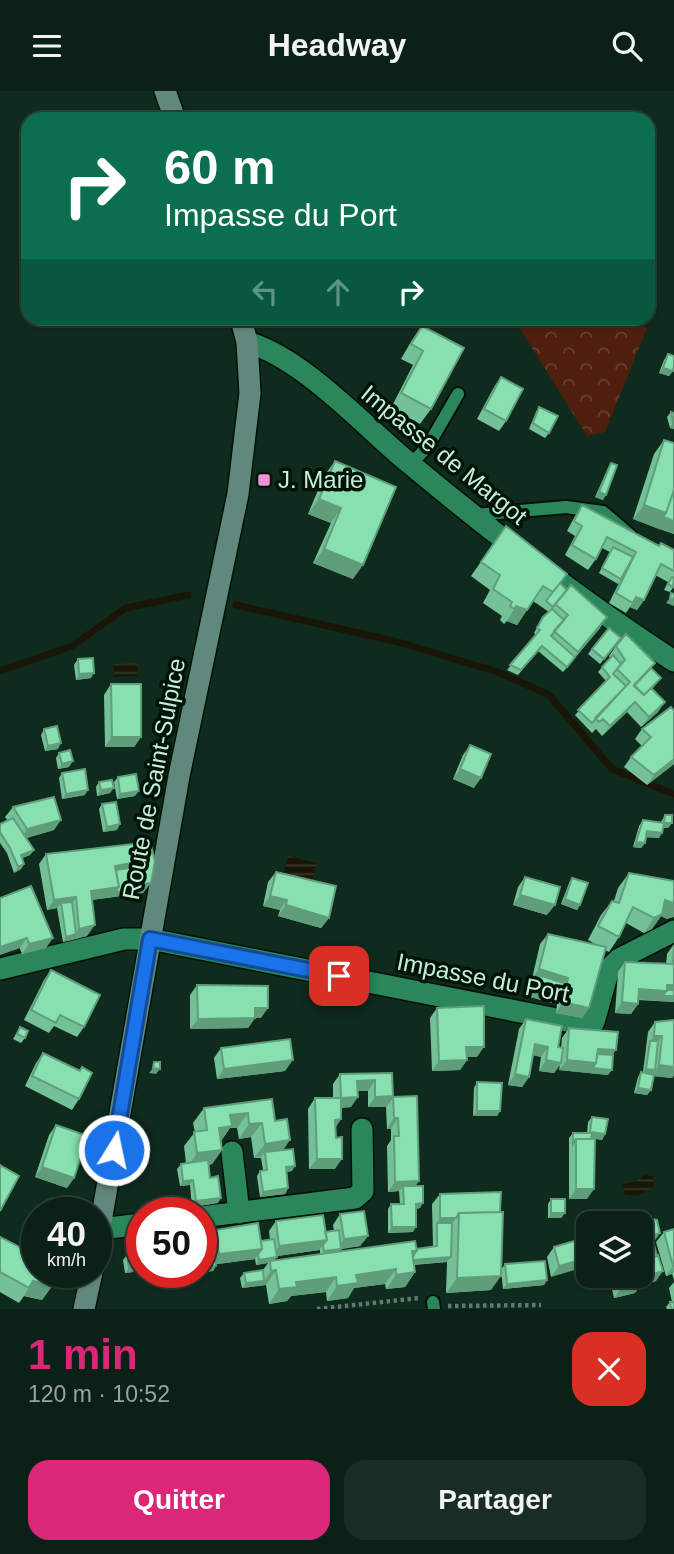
<!DOCTYPE html>
<html lang="fr">
<meta charset="utf-8">
<style>
body{margin:0;font-family:Arial,sans-serif;background:#192d23;color:#f1f3f6;height:100vh;display:flex;flex-direction:column;font-size:26px;white-space:nowrap}
*{box-sizing:border-box;margin:0}
p{font-size:23px;color:#9aa3a1}
.icon{flex:none;width:38px;height:38px;fill:none;stroke:currentColor;stroke-width:2;stroke-linecap:round;stroke-linejoin:round}
.map{position:relative;height:1218px;overflow:hidden}
.side{display:flex;flex-direction:column;background:#0b2016;flex:1}
.side>*{flex:none}
.top-card{position:absolute;left:21px;top:21px;width:634px;height:214px;border-radius:21px;box-shadow:0 2px 5px #0004,0 0 0 2px #2b3e35;background:#0b6e4f;color:#fff;overflow:hidden}
.controls{position:absolute;left:576px;top:1120px;display:grid;gap:14px}
.controls a{display:grid;place-items:center;width:77px;height:77px;border-radius:14px;background:#0b2016;box-shadow:0 2px 5px #0004,0 0 0 2px #2b3e35;font-size:35px}
.speed{position:absolute;left:21px;top:1106px;display:flex;gap:14px;font-size:35px;font-weight:700;text-align:center}
.speed>*{display:grid;place-content:center;width:91px;height:91px;border-radius:50%;background:#0b2016;box-shadow:0 2px 5px #0004,0 0 0 2px #2b3e35;line-height:1}
.speed small{font-size:18px;font-weight:400}
.speed .limit{border:10px solid #d22;background:#fff;color:#111}
.pin{position:absolute;display:grid;place-items:center;width:60px;height:60px;color:#fff;margin:-30px;border-radius:14px;box-shadow:0 4px 10px #0006}
.me{position:absolute;width:77px;margin:-38px;rotate:10deg;stroke-linejoin:round;filter:drop-shadow(0 0 5px #0008)}
.turn{display:flex;align-items:center;gap:24px;height:147px;padding:0 28px;font-size:32px}
.turn .icon{width:91px;height:91px;stroke-width:2.5}
.turn b{display:block;font-size:49px;line-height:60px}
.lanes{display:flex;align-items:center;height:66px;padding:0 28px;background:#0003;justify-content:center;gap:35px;direction:ltr}
.lanes .off{opacity:.35}
.round{display:grid;place-items:center;flex:none;width:74px;height:74px;border-radius:21px;background:#192d23}
.overview{display:flex;align-items:center;justify-content:space-between;height:119px;padding:0 28px}
h1{font-size:42px;font-weight:700;line-height:52px;color:#db2777}
.primary-button{display:flex;gap:14px;margin-top:auto;padding:14px 28px}
.primary-button a{flex:1;height:80px;border-radius:21px;background:#db2777;color:#fff;font-size:28px;font-weight:700;line-height:80px;text-align:center}
.primary-button a+a{background:#192d23;color:#f1f3f6}
header{display:flex;justify-content:space-between;align-items:center;height:91px;padding:0 28px;background:#0b2016;font-size:32px;font-weight:700}
.map>svg:first-child{display:block}
.forest{fill:url(#forest-crowns)}
.water{fill:url(#water-rules)}
.lines{fill:none;stroke-linecap:round;stroke-linejoin:round}
.stream{stroke:#191608;stroke-width:7}
.lane-casing{stroke:#001307;stroke-width:16}
.street-casing{stroke:#001307;stroke-width:24}
.secondary-casing{stroke:#001307;stroke-width:24}
.path{stroke:#5c7d6b;stroke-width:4.5;stroke-dasharray:3.5 3.5;stroke-linecap:butt}
.lane{stroke:#2b865c;stroke-width:12}
.street{stroke:#2b865c;stroke-width:21}
.secondary{stroke:#61887c;stroke-width:21}
.wall{fill:#75c197;fill-rule:evenodd}
.shaded-wall{fill:#5f9d7b}
.building{fill:#88e0b0;stroke:#5f9d7b;stroke-width:2}
.route-casing{stroke:#114b97;stroke-width:18}
.route{stroke:#1a73e8;stroke-width:12}
.poi-dot{fill:#f391d5;stroke:#001307;stroke-width:2.5}
.labels{text-anchor:middle;stroke-width:7;stroke-linejoin:round;paint-order:stroke}
.street-label{font-size:24px;fill:#c5eed6;stroke:#001307}
.poi-label{font-size:24px;fill:#c5eed6;stroke:#001307;text-anchor:start}
</style>
<header><svg class="icon" aria-label="menu" viewBox="0 0 24 24"><path d="M4 6h16M4 12h16M4 18h16"/></svg>Headway<svg class="icon" aria-label="search" viewBox="0 0 24 24"><circle cx="10" cy="10" r="6"/><path d="M15 15l6 6"/></svg></header>
<div class="map">
<svg width="674" height="1218" viewBox="0 0 674 1218">
<defs>
<pattern id="forest-crowns" width="20" height="18" patternUnits="userSpaceOnUse" patternTransform="scale(1.75)"><rect width="20" height="18" fill="#4f1f0e"/><path d="M2 6a3 3 0 1 1 6 0M12 15a3 3 0 1 1 6 0" fill="none" stroke="#674030"/></pattern>
<pattern id="water-rules" width="6" height="5" patternUnits="userSpaceOnUse" patternTransform="scale(1.75)"><rect width="6" height="5" fill="#191608"/><path d="M0 2.5h6" fill="none" stroke="#39382b"/></pattern>
</defs>
<rect width="100%" height="100%" fill="#0f2b1d"/>
<path class="forest" d="M514 228H635L647 237 605 341 587 345Z"/>
<path class="water" d="M137 572V585L114 586 113 573Z
M288 765 317 772 313 788 284 782Z
M645 1083 654 1086V1096L638 1105 624 1103 623 1093 637 1090Z"/>
<g class="lines">
<path class="stream" d="M236 514 398 551 498 581 549 604 612 678 674 703
M0 580 72 555 126 517 188 504"/>
<defs>
<path id="lane" d="M411 373 428 355 458 303
M475 424 566 416 603 421 630 444
M433 1211 434 1218"/>
<path id="street" d="M247 251C303 267 363 334 409 372 493 442 581 510 674 570
M0 878 124 848H150L582 933 594 931 609 878 619 868 674 840
M232 1061 239 1122
M201 1126 355 1107 363 1100 362 1038
M100 1138 142 1133"/>
<path id="secondary" d="M165 0 175 28
M96 1159 179 685 238 403 250 302 247 251 241 228
M84 1218 92 1181"/>
</defs>
<use href="#lane" class="lane-casing"/>
<use href="#street" class="street-casing"/>
<use href="#secondary" class="secondary-casing"/>
<path class="path" d="M448 1215 541 1214
M317 1218 419 1207"/>
<use href="#lane" class="lane"/>
<use href="#street" class="street"/>
<use href="#secondary" class="secondary"/>
</g>
<path class="wall" d="M422 235 431 318 420 333 391 317 413 274 401 268 412 249Z
M668 263 673 280 669 285 659 282 664 269Z
M501 286 506 330 499 340 477 328 494 296Z
M539 316 549 342 545 347 529 338 536 321Z
M671 321 674 338 670 337 667 326Z
M664 349 674 443 633 428 654 363Z
M335 370 353 488 313 472 331 432 308 423 324 385Z
M611 372 603 409 595 406 608 377Z
M582 414 659 455 661 452 674 459V495L670 501 664 499 668 491 655 484 644 509 637 519 630 516 626 522 609 512 620 490 618 493 599 482 610 461 602 457 596 468 588 479 565 464 575 445 567 440 575 425Z
M506 435 600 537 563 581 538 560 518 584 507 579 536 544 534 542 540 531 549 521 533 510 517 534 507 530 504 533 500 529 502 525 483 512 490 499 471 485Z
M621 547 600 573 588 563 592 558Z
M616 555 651 577 657 592 652 598 658 621 641 636 627 621 602 645 596 638 592 642 575 624 606 590 598 581 610 567 609 565Z
M78 568 91 587 76 589 74 574Z
M111 593 141 646 134 656H105L104 604Z
M671 616 674 673 647 694 624 676 631 666 642 655 635 648 642 638Z
M44 638 58 658 45 660 41 644Z
M470 654 474 697 453 688 463 664Z
M59 662 69 676 58 678 56 667Z
M62 682 85 704 62 708 59 687Z
M118 686 135 705 117 708 114 691Z
M99 691 110 702 97 705 96 696Z
M102 713 117 739 103 741 99 718Z
M13 716 54 739 26 747 34 759 30 764 22 767 24 773 21 778 14 782 7 762 0 752V733L8 730 5 726Z
M665 724 672 732 668 737H663L659 747 646 746 645 752 641 757 633 756 639 735 643 729 661 731Z
M150 751 143 802 92 809 87 845 63 851 57 817 47 819 39 773 46 763Z
M276 781 329 827 321 837 278 825 280 819 263 815 268 791Z
M629 782 667 828 661 825 652 838 644 842 626 832 619 846 609 861 605 859 589 917 582 927 556 922 557 913 530 906 535 889 532 888 540 853 548 843 597 854 588 849 601 824 612 810H614L618 797Z
M525 786 547 824 513 814 518 796Z
M572 787 580 814 577 819 561 813 569 792Z
M0 807 46 857 22 863Z
M674 853V911L638 909V913L631 923 615 922 618 881 625 871 666 873 667 863Z
M51 879 84 936 77 946 54 935 49 942 24 929 44 889Z
M197 894 261 927H255L248 937 190 938V904Z
M437 917 477 966H467V969L460 979 432 980 430 927Z
M526 928 558 956 561 957 562 947 569 937 613 964 608 984 559 979 560 974 554 982 539 980 541 966 533 964 529 986 522 996 508 994 519 938Z
M655 931 674 976V984L672 987 654 985 651 999 647 1004 634 1002 638 986 641 981H643L648 941Z
M20 936 25 947 21 952 13 948Z
M221 957 285 980 217 988 214 967Z
M43 962 79 979 82 976 79 1008 72 1019 25 995 36 972Z
M392 982 393 1005 386 1016H368V1000H358L351 1016 341 1017V1028L335 1037V1078H309L308 1018 315 1007H333V993L340 983Z
M477 991 500 1020 497 1025H473L474 997Z
M393 1006 419 1090 415 1095 420 1117 416 1118 413 1141 388 1142V1118L391 1113H400L399 1100 388 1101 387 1055 391 1049V1038H387L386 1016Z
M272 1008 275 1030 283 1059 292 1080 286 1081 288 1097 285 1103 260 1106 257 1085 260 1080 263 1079 261 1067H254L251 1046 239 1048 237 1037H230L221 1050 222 1059 212 1073 209 1074 210 1087 218 1112 192 1116 190 1094 180 1095 177 1078 181 1073 186 1072 184 1055 195 1041 193 1032 204 1017Z
M592 1026 605 1043 602 1049 591 1047 587 1108H569V1047L573 1042H587L588 1031Z
M56 1034 74 1087 67 1097 35 1086 49 1044Z
M501 1101 491 1199 446 1202 447 1171 414 1174 415 1181 405 1196 386 1198 385 1193 354 1197 348 1207 327 1210 326 1201 291 1205 287 1210 269 1213 266 1194 242 1197 240 1187 244 1182 263 1179 268 1172 256 1174 255 1168 216 1173V1175L213 1180 195 1182V1181H201L210 1157 208 1149 216 1139 261 1150 270 1149 269 1140 276 1130 325 1141 334 1140 333 1134 340 1123 368 1145 360 1155 341 1158 339 1160 417 1158 433 1156 432 1113 440 1103ZM320 1159V1163L275 1169 276 1165Z
M551 1108 565 1122 561 1127H548V1113Z
M640 1132 660 1142 653 1151 656 1190 640 1195 635 1202 614 1207 609 1185H640Z
M674 1138V1189L672 1183 666 1185 656 1151 664 1141Z
M0 1146 52 1195 42 1209 24 1205 19 1212 0 1201Z
M588 1146 551 1186 547 1166 554 1156Z
M127 1164 133 1181 125 1182 123 1169Z
M505 1173 547 1189 544 1194 503 1198 501 1179Z
M674 1191V1218H667L666 1216 670 1211H672L669 1197Z"/>
<path class="shaded-wall" d="M663 277 673 280 669 285 659 282Z
M673 332H674V338L670 337Z
M599 401 606 404 603 409 595 406Z
M319 408 341 417 331 432 308 423Z
M644 414 666 422 656 437 633 428Z
M663 426 674 430V443L656 437Z
M324 458 363 474 353 488 313 472Z
M636 506 644 509 637 519 630 516Z
M670 507 674 508V515L666 512Z
M516 515 527 519 517 534 507 530Z
M607 526 600 537 563 581 578 561Z
M94 582 91 587 76 589 79 583Z
M635 611 627 621 602 645 610 635Z
M665 611 658 621 641 636 649 626Z
M112 646H141L134 656H105Z
M61 652 58 658 45 660 48 655Z
M674 668V673L647 694 654 684Z
M73 670 69 676 58 678 62 673Z
M460 678 481 687 474 697 453 688Z
M114 697 110 702 97 705 101 699Z
M88 699 85 704 62 708 66 703Z
M139 700 135 705 117 708 120 703Z
M61 729 54 739 20 749 27 738Z
M664 732H672L668 737H660Z
M120 733 117 739 103 741 107 736Z
M647 740 662 742 659 747 643 746Z
M636 751 645 752 641 757 633 756Z
M34 759 30 764 18 769 21 764Z
M138 771 131 781 112 784 115 775Z
M24 773 21 778 14 782 18 776Z
M151 792 143 802 133 803 140 793Z
M119 796 137 798 133 803 84 810 91 800Z
M520 804 555 814 547 824 513 814Z
M270 805 287 809 280 819 263 815Z
M76 806 69 816 61 812 57 817 47 819 54 809Z
M565 808 580 814 577 819 561 813Z
M665 809 674 812V826L667 828 661 825 652 838 644 842 654 827Z
M286 814 329 827 321 837 278 825Z
M95 834 87 845 72 849 79 838Z
M76 843 72 849 63 851 66 846Z
M27 847 20 857 0 864V856Z
M53 847 46 857 22 863 29 853Z
M539 878 568 887 561 897 538 884 535 889 532 888Z
M667 894H674V911L632 908 639 898Z
M533 901 561 908 557 913 530 906Z
M563 911 589 917 582 927 556 922Z
M622 911 638 913 631 923 615 922Z
M255 917H268L261 927H248Z
M255 927 248 937 190 938 198 928Z
M654 945H662L654 955 650 950Z
M535 953 548 956 541 966 528 963Z
M466 956H484L477 966H459Z
M598 958 616 959 609 969 594 968Z
M293 969 285 980 217 988 224 978Z
M467 969 460 979 432 980 439 970Z
M546 969 561 972 554 982 539 980Z
M567 969 596 972 589 982 559 979Z
M659 974 674 976V984L672 987 652 985Z
M153 977 160 978 156 983 149 982Z
M593 977 612 979 608 984 589 982Z
M646 978 655 979 652 985 642 983Z
M515 983 529 986 522 996 508 994Z
M375 989 368 1000H350L357 990Z
M638 997 651 999 647 1004 634 1002Z
M393 1005 386 1016H368L375 1006Z
M358 1006 351 1016 334 1017 341 1007Z
M477 1020H500L497 1025H473Z
M248 1022 237 1037H230L221 1050 209 1052 230 1024Z
M394 1027H398L391 1038H387Z
M341 1028 334 1039 335 1029Z
M262 1032 251 1046 239 1048 249 1033Z
M590 1041 605 1043 602 1049 586 1046Z
M290 1049 280 1064 265 1061 261 1066 254 1067 265 1053Z
M222 1059 212 1073 187 1077 197 1062Z
M317 1068H342L335 1078H309Z
M295 1075 292 1080 282 1082 286 1076Z
M42 1076 74 1087 67 1097 35 1086Z
M193 1089 190 1094 180 1095 183 1090Z
M419 1090 412 1100 403 1095 399 1100 388 1101 395 1091Z
M288 1097 285 1103 260 1106 263 1101Z
M576 1098H594L587 1108H569Z
M221 1107 218 1112 192 1116 196 1110Z
M423 1112 420 1117 412 1118 416 1113Z
M551 1122H565L561 1127H548Z
M440 1127H456L449 1137 437 1132Z
M392 1136H416L413 1141 388 1142Z
M660 1142 653 1152 640 1156V1149Z
M368 1145 360 1155 341 1158 337 1163 320 1165 324 1160 337 1158 344 1148Z
M327 1149 319 1159 272 1166 279 1155Z
M262 1158 255 1168 212 1174 219 1163Z
M412 1160H417L451 1166 447 1171 406 1174Z
M277 1166 273 1171 270 1170 268 1172 256 1174 259 1169Z
M588 1167V1175L551 1186 559 1175Z
M136 1175 133 1181 125 1182 129 1177Z
M216 1175 213 1180 195 1182 201 1181V1177Z
M673 1175 674 1181 672 1183 666 1185Z
M396 1178 385 1193 354 1197 348 1207 327 1210 337 1195 356 1184Z
M276 1179 266 1194 242 1197 246 1192 264 1190 271 1180Z
M663 1180 656 1190 640 1195 635 1202 614 1207 621 1197 641 1187Z
M415 1181 405 1196 386 1198 396 1184Z
M501 1185 491 1199 446 1202 457 1187Z
M336 1186 326 1201 291 1205 287 1210 269 1213 279 1198 296 1191Z
M547 1189 544 1194 503 1198 507 1193Z
M33 1190 52 1195 42 1209 24 1205Z"/>
<path class="building" d="M648 54 652 56 648 66Z
M422 235 464 257 431 318 401 302 423 260 411 253Z
M668 263 674 265V275L673 280 663 277Z
M501 286 523 298 506 330 484 318Z
M539 316 558 325 549 342 533 332Z
M671 321 674 322V332H673Z
M664 349 674 352V399L666 422 644 414Z
M335 370 396 396 363 474 324 458 341 417 319 408Z
M611 372 617 374 606 404 599 401Z
M674 399V430L663 426 666 422Z
M582 414 659 455 661 452 674 459V480L661 473 644 509 636 506 633 512 616 502 636 461 607 446 596 468 572 454 582 435 574 430Z
M506 435 567 483 553 501 543 495 527 519 516 515 515 518 510 515 512 511 493 498 500 484 481 471Z
M613 456 633 466 621 488 602 477Z
M672 486 674 487 673 496 668 493Z
M560 492 567 499 553 516 546 510Z
M571 494 607 526 578 561 554 540 568 524 555 513Z
M671 502 674 503V508L670 507Z
M552 518 564 529 551 545 575 566 567 576 542 555 521 579 510 574 540 539 537 537 543 526Z
M609 537 621 547 604 568 592 558Z
M626 543 655 572 634 594 644 604 651 597 665 611 649 626 635 611 610 635 603 628 599 631 595 627 630 591 617 578 625 569 616 555Z
M613 564 621 573 613 583 626 595 592 632 578 619 610 586 602 576Z
M93 567 94 582 79 583 78 568Z
M651 577 661 587 644 604 634 595Z
M111 593H141V646H112Z
M671 616 674 620V668L654 684 631 666 651 646 642 638Z
M57 635 61 652 48 655 44 638Z
M470 654 491 663 481 687 460 678Z
M70 659 73 670 62 673 59 662Z
M85 678 88 699 66 703 62 682Z
M136 683 139 700 120 703 118 686Z
M112 689 114 697 101 699 99 691Z
M54 706 61 729 27 738 13 716Z
M116 711 120 733 107 736 102 713Z
M665 724H672V732H664Z
M13 727 34 759 21 764 24 773 18 776 10 757 0 741V733Z
M643 729 664 732 662 742 647 740 645 752 636 751Z
M150 751 155 770 151 792 140 793 138 771 115 775 119 796 91 800 95 834 79 838 76 806 54 809 46 763Z
M135 776 137 798 115 801 119 796 116 779Z
M276 781 336 795 329 827 286 814 287 809 270 805Z
M629 782 674 790V812L665 809 662 823 654 827 633 816 619 846 598 835 612 810 619 812Z
M525 786 560 796 555 814 520 804Z
M572 787 588 792 580 814 565 808Z
M31 795 53 847 29 853 27 847 0 856V807Z
M72 811 76 843 66 846 61 812Z
M548 843 606 856 589 917 563 911 568 887 539 878Z
M674 854V894H667V900L639 898 638 913 622 911 625 871 673 873Z
M51 879 100 904 84 936 60 924 56 932 31 919Z
M538 884 564 892 561 908 533 901Z
M197 894 268 895V917H255V927L198 928Z
M667 899H674V905H663Z
M484 915V956H466L467 969 439 970 437 917Z
M526 928 562 935 558 956 563 957 561 972 546 969 548 956 535 953 529 986 515 983Z
M674 929V976L659 974 662 945H654L655 931Z
M20 936 28 940 25 947 17 943Z
M569 937 618 941 616 959 598 958 596 972 567 969Z
M290 948 293 969 224 978 221 957Z
M650 950H658L655 979 646 978Z
M43 962 80 980 82 976 92 982 79 1008 32 985Z
M597 963 613 964 612 979 593 977 596 972Z
M154 971H160V978L153 977Z
M641 981 654 984 651 999 638 997Z
M392 982 393 1005 375 1006V989L357 990 358 1006 341 1007V1028L335 1029 336 1047 342 1046V1068H317L315 1007H341L340 983Z
M477 991 502 992 500 1020H477Z
M417 1005 419 1090 395 1091 394 1045H399L398 1027H394L393 1006Z
M272 1008 275 1030 287 1028 290 1049 265 1053 262 1032 249 1033 248 1022 230 1024 232 1035 219 1037 222 1059 197 1062 194 1041 207 1039 204 1017Z
M592 1026 608 1028 605 1043 590 1041Z
M56 1034 88 1045 74 1087 42 1076Z
M573 1042H592L591 1048H576L573 1053Z
M576 1048H595L594 1098H576Z
M293 1058 295 1075 286 1076 288 1097 263 1101 260 1080 267 1079 265 1061Z
M208 1069 210 1087 218 1085 221 1107 196 1110 193 1089 183 1090 181 1073Z
M0 1074 19 1085 0 1120Z
M403 1095H423V1112L416 1113V1136H392L391 1113H404Z
M501 1101 500 1121 459 1122 456 1127H440V1103Z
M551 1108H565V1122H551Z
M364 1120 368 1145 344 1148 340 1123Z
M503 1121 501 1185 457 1187 459 1122Z
M323 1124 327 1149 279 1155 276 1130Z
M651 1128 657 1129 660 1142 640 1149V1132H637Z
M258 1132 262 1158 219 1163 216 1139Z
M437 1132H452L451 1166 413 1169V1166L417 1158 437 1155Z
M674 1138V1175H673L664 1141Z
M339 1139 341 1158 324 1160 323 1154 327 1149 325 1141Z
M0 1146 37 1165V1181H59L52 1195 33 1190 29 1197 0 1181Z
M588 1146V1167L559 1175 554 1156Z
M274 1148 277 1166 259 1169 258 1163 262 1158 261 1150Z
M415 1150 417 1160H412L415 1181 396 1184V1178L356 1184 358 1192 337 1195 336 1186 296 1191 297 1196 279 1198 276 1179 271 1180 270 1170Z
M653 1150 657 1165 640 1170V1153Z
M214 1156 216 1175 201 1177V1158Z
M134 1163 136 1175 129 1177 127 1164Z
M658 1164 663 1180 641 1187 642 1192 621 1197 619 1185H640V1170Z
M545 1170 547 1189 507 1193 505 1173Z
M263 1179 264 1190 246 1192 244 1182Z
M670 1211H674V1218H671Z"/>
<g class="lines">
<defs>
<path id="route" d="M114 1059 150 848 339 885"/>
</defs>
<use href="#route" class="route-casing"/>
<use href="#route" class="route"/>
</g>
<rect class="poi-dot" x="257" y="382" width="14" height="14" rx="3.5"/>
<g class="labels">
<g class="street-label">
<text transform="translate(444 364) rotate(39)" y="8">Impasse de Margot</text>
<text transform="translate(154 688) rotate(-79)" y="8">Route de Saint-Sulpice</text>
<text transform="translate(483 887) rotate(11)" y="8">Impasse du Port</text>
</g>
<g class="poi-label">
<text x="278" y="397">J. Marie</text>
</g>
</g>
</svg>
<div class="controls">
<a><svg class="icon" aria-label="layers" viewBox="0 0 24 24"><path d="M12 4l9 5-9 5-9-5zM3 14l9 5 9-5"/></svg></a>
</div>
<div class="speed"><div>40<small>km/h</small></div><div class="limit">50</div></div>
<div class="pin" style="left:339px;top:885px;background:#d93025"><svg class="icon" aria-label="arrive" viewBox="0 0 24 24"><path d="M6 21V4h12l-3 4 3 4H6"/></svg></div>
<svg class="me" style="left:114px;top:1059px" viewBox="-20 -20 40 40"><circle r="17" fill="#1a73e8" stroke="#fff" stroke-width="3"/><path d="M0-11L8 9 0 5-8 9z" fill="#fff"/></svg>
<div class="top-card">
<div class="turn"><svg class="icon" aria-label="right" viewBox="0 0 24 24"><path d="M7 20v-9h11M14 6l5 5-5 5"/></svg><div><b>60 m</b>Impasse du Port</div></div>
<div class="lanes"><svg class="icon off" aria-label="left" viewBox="0 0 24 24"><path d="M17 20v-9H6M10 6l-5 5 5 5"/></svg><svg class="icon off" aria-label="ahead" viewBox="0 0 24 24"><path d="M12 20V5M6 11l6-6 6 6"/></svg><svg class="icon" aria-label="right" viewBox="0 0 24 24"><path d="M7 20v-9h11M14 6l5 5-5 5"/></svg></div>
</div>
</div>
<section class="side">
<div class="overview"><div><h1>1 min</h1><p>120 m · 10:52</p></div><a class="round" style="background:#d93025;color:#fff"><svg class="icon" aria-label="close" viewBox="0 0 24 24"><path d="M6 6l12 12M18 6L6 18"/></svg></a></div>
<div class="primary-button"><a>Quitter</a><a>Partager</a></div>
</section>
